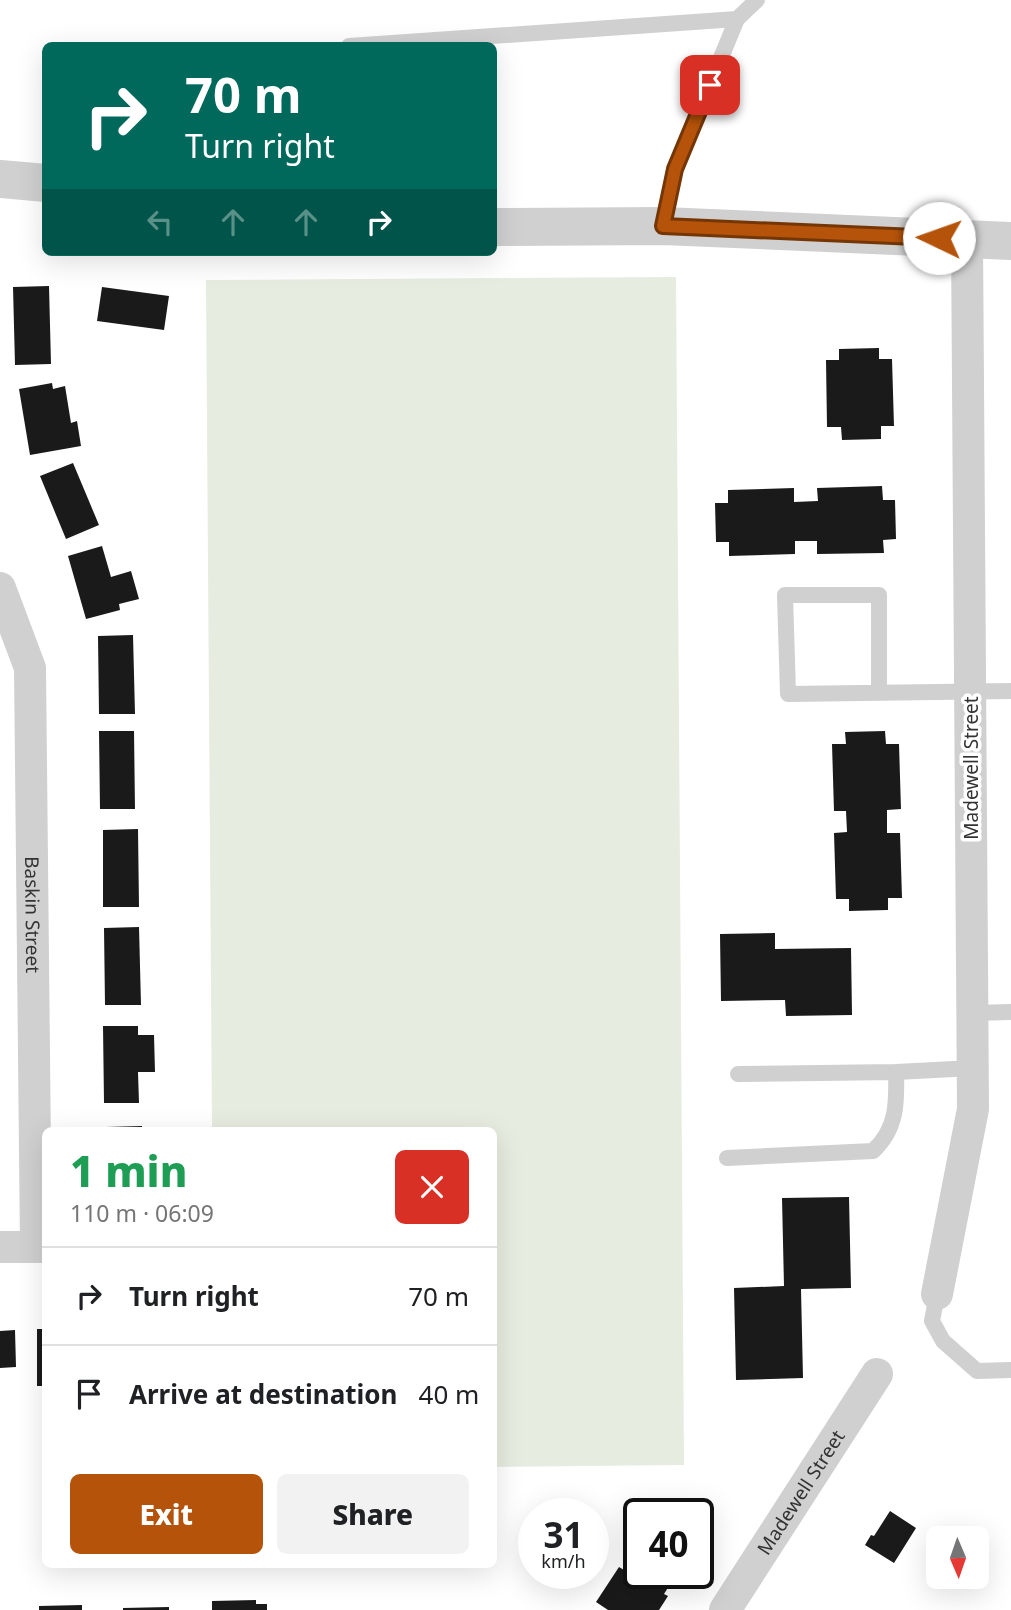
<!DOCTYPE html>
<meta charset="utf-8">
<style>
body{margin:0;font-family:"Noto Sans",sans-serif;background:#f2f2f2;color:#202124;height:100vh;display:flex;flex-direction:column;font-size:26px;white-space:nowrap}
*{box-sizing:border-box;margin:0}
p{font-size:23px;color:#757577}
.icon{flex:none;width:38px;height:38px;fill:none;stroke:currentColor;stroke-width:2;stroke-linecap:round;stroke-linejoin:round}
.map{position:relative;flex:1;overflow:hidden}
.panel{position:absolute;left:42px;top:1127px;width:455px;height:441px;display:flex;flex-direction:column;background:#fff;border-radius:10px;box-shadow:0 7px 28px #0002}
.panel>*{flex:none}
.guide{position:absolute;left:42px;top:42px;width:455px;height:214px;border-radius:10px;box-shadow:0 7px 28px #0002;background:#00695c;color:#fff;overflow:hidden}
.needle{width:46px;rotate:178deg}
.controls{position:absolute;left:926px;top:1526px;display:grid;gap:14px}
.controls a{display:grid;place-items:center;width:63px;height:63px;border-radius:10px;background:#fff;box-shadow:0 7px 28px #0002;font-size:35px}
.speed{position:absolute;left:518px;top:1498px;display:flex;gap:14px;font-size:35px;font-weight:700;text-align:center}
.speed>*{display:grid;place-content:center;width:91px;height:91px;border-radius:50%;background:#fff;box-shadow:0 7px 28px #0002;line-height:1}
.speed small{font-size:18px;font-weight:400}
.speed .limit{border:4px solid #111;border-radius:10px;background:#fff;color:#111}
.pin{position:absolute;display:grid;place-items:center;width:60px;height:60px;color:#fff;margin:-30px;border-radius:14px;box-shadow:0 4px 10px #0006}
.me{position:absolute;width:77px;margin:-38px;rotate:273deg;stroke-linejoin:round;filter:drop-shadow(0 0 5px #0008)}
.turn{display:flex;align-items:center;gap:24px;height:147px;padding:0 28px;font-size:32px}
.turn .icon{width:91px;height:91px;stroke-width:2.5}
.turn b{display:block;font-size:49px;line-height:60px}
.lanes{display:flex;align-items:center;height:66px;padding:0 28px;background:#0003;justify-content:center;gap:35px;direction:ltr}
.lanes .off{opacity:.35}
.round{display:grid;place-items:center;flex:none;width:74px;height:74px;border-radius:10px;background:#f2f2f2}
.overview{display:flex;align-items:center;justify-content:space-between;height:119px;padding:0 28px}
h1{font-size:42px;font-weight:800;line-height:52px;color:#1e9e55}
.cta{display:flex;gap:14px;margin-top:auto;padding:14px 28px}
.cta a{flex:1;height:80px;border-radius:10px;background:#b45309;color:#fff;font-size:28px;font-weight:800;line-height:80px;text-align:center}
.cta a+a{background:#f2f2f2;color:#202124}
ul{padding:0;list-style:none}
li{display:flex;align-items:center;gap:21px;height:98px;padding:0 28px;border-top:2px solid #e0e0e0}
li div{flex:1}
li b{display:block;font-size:26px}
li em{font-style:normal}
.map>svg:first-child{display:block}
.green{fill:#e6ecdf}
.building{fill:#1a1a1a}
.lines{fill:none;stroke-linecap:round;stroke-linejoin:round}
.service{stroke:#d0d0d0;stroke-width:16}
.minor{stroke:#d0d0d0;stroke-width:32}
.tertiary{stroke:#d0d0d0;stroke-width:38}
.route-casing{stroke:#753606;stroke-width:18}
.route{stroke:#b45309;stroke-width:12}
.labels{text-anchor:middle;stroke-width:7;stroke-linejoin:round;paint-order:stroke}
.street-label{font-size:19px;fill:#333;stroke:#fff}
</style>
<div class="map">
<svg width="1011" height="1610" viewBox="0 0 1011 1610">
<rect width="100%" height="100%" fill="#fff"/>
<path class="green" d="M676 277 684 1465 494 1467V1130H212L206 280Z"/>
<path class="building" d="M49 286 51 364 15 365 13 287Z
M102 287 169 296 164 330 97 321Z
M879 348V359H892L894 426H881V439L842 440 841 427H827L826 360H839V349Z
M52 383 53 389 65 386 71 423 77 421 81 446 30 455 19 389Z
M73 463 99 525 66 539 40 476Z
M882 486 883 500H895L896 539 883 540 884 553 817 554V541H795V554L729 556V542H716L715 503H728V490L794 488V502L818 501 817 488Z
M102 546 111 577 131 571 139 599 119 604 120 610 86 619 68 556Z
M133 635 135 714H99L98 636Z
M99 731H134L135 809H100Z
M885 731 886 744H899L901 809 887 810V833H900L902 898H888V910L849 911V899H836L834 833 847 832 846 811H834L832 744H846L845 732Z
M138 829 139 907H103V830Z
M139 927 141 1005H105L104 928Z
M775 933V949L851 948 852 1015 786 1016 785 1000 721 1001 720 934Z
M103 1026H138V1035H154L155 1072H138L139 1103H104Z
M142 1126V1130H106V1127Z
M849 1197 851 1288 801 1289 803 1378 736 1380 734 1288 784 1286 782 1198Z
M37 1329H46V1386H37Z
M15 1330 16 1367 0 1368V1331Z
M890 1511 916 1528 894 1563 865 1545 871 1535 874 1536Z
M639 1558V1573H666L674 1578 664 1594 668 1596 659 1610H608L596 1602 619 1567 629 1573Z
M256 1600V1604H267V1610H212V1601Z
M82 1605V1610H39V1606Z
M169 1607V1610H123V1608Z"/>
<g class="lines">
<path class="service" d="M737 19 757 0
M349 46 737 19 675 169 663 226
M879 693V595H785L788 694 1011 691
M972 1013 1011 1012
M738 1074 896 1072
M727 1158 873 1151C897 1129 897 1103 896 1072L973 1068
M937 1294 932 1321 943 1341 977 1371 1011 1370"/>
<g class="minor">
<path id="s1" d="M0 588 30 668 36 1247"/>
<path d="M0 1247H46"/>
<path d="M937 1294 973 1109 967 240"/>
<path id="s2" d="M725 1610 877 1374"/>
</g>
<path class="tertiary" d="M0 179 46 183
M494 227 663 226 1011 241"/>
</g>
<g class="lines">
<defs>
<path id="route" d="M710 85 675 169 663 226 939 238"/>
</defs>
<use href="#route" class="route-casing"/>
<use href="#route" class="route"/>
</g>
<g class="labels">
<g class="street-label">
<text transform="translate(971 768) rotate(-90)" y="7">Madewell Street</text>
<text dy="7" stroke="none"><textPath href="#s1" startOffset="332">Baskin Street</textPath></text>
<text dy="7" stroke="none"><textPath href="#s2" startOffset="140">Madewell Street</textPath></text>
</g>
</g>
</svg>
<div class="controls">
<a><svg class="needle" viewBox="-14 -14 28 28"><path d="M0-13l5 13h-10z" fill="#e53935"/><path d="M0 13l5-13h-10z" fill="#757577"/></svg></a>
</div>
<div class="speed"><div>31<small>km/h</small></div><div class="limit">40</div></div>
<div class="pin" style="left:710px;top:85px;background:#d93025"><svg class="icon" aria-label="arrive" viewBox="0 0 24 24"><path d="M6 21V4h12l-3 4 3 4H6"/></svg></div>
<svg class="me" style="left:939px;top:238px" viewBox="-20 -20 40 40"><circle r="19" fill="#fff"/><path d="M0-13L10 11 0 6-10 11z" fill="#b45309"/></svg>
<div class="guide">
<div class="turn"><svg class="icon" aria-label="right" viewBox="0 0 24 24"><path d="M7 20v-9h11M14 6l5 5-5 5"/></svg><div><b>70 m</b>Turn right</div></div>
<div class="lanes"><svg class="icon off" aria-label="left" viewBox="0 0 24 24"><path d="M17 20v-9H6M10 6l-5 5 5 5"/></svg><svg class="icon off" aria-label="ahead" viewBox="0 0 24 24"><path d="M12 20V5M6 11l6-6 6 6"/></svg><svg class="icon off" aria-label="ahead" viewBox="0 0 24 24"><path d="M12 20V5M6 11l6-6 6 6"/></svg><svg class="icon" aria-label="right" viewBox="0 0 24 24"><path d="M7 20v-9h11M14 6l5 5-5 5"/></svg></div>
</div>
<section class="panel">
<div class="overview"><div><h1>1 min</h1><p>110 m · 06:09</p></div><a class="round" style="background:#d93025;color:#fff"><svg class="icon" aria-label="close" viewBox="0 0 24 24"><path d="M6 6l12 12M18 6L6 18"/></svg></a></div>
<ul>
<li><svg class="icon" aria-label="right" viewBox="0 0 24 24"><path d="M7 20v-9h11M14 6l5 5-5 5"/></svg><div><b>Turn right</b></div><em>70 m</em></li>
<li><svg class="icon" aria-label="arrive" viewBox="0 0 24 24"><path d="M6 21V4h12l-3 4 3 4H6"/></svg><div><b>Arrive at destination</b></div><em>40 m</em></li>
</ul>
<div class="cta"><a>Exit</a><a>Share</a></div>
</section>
</div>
